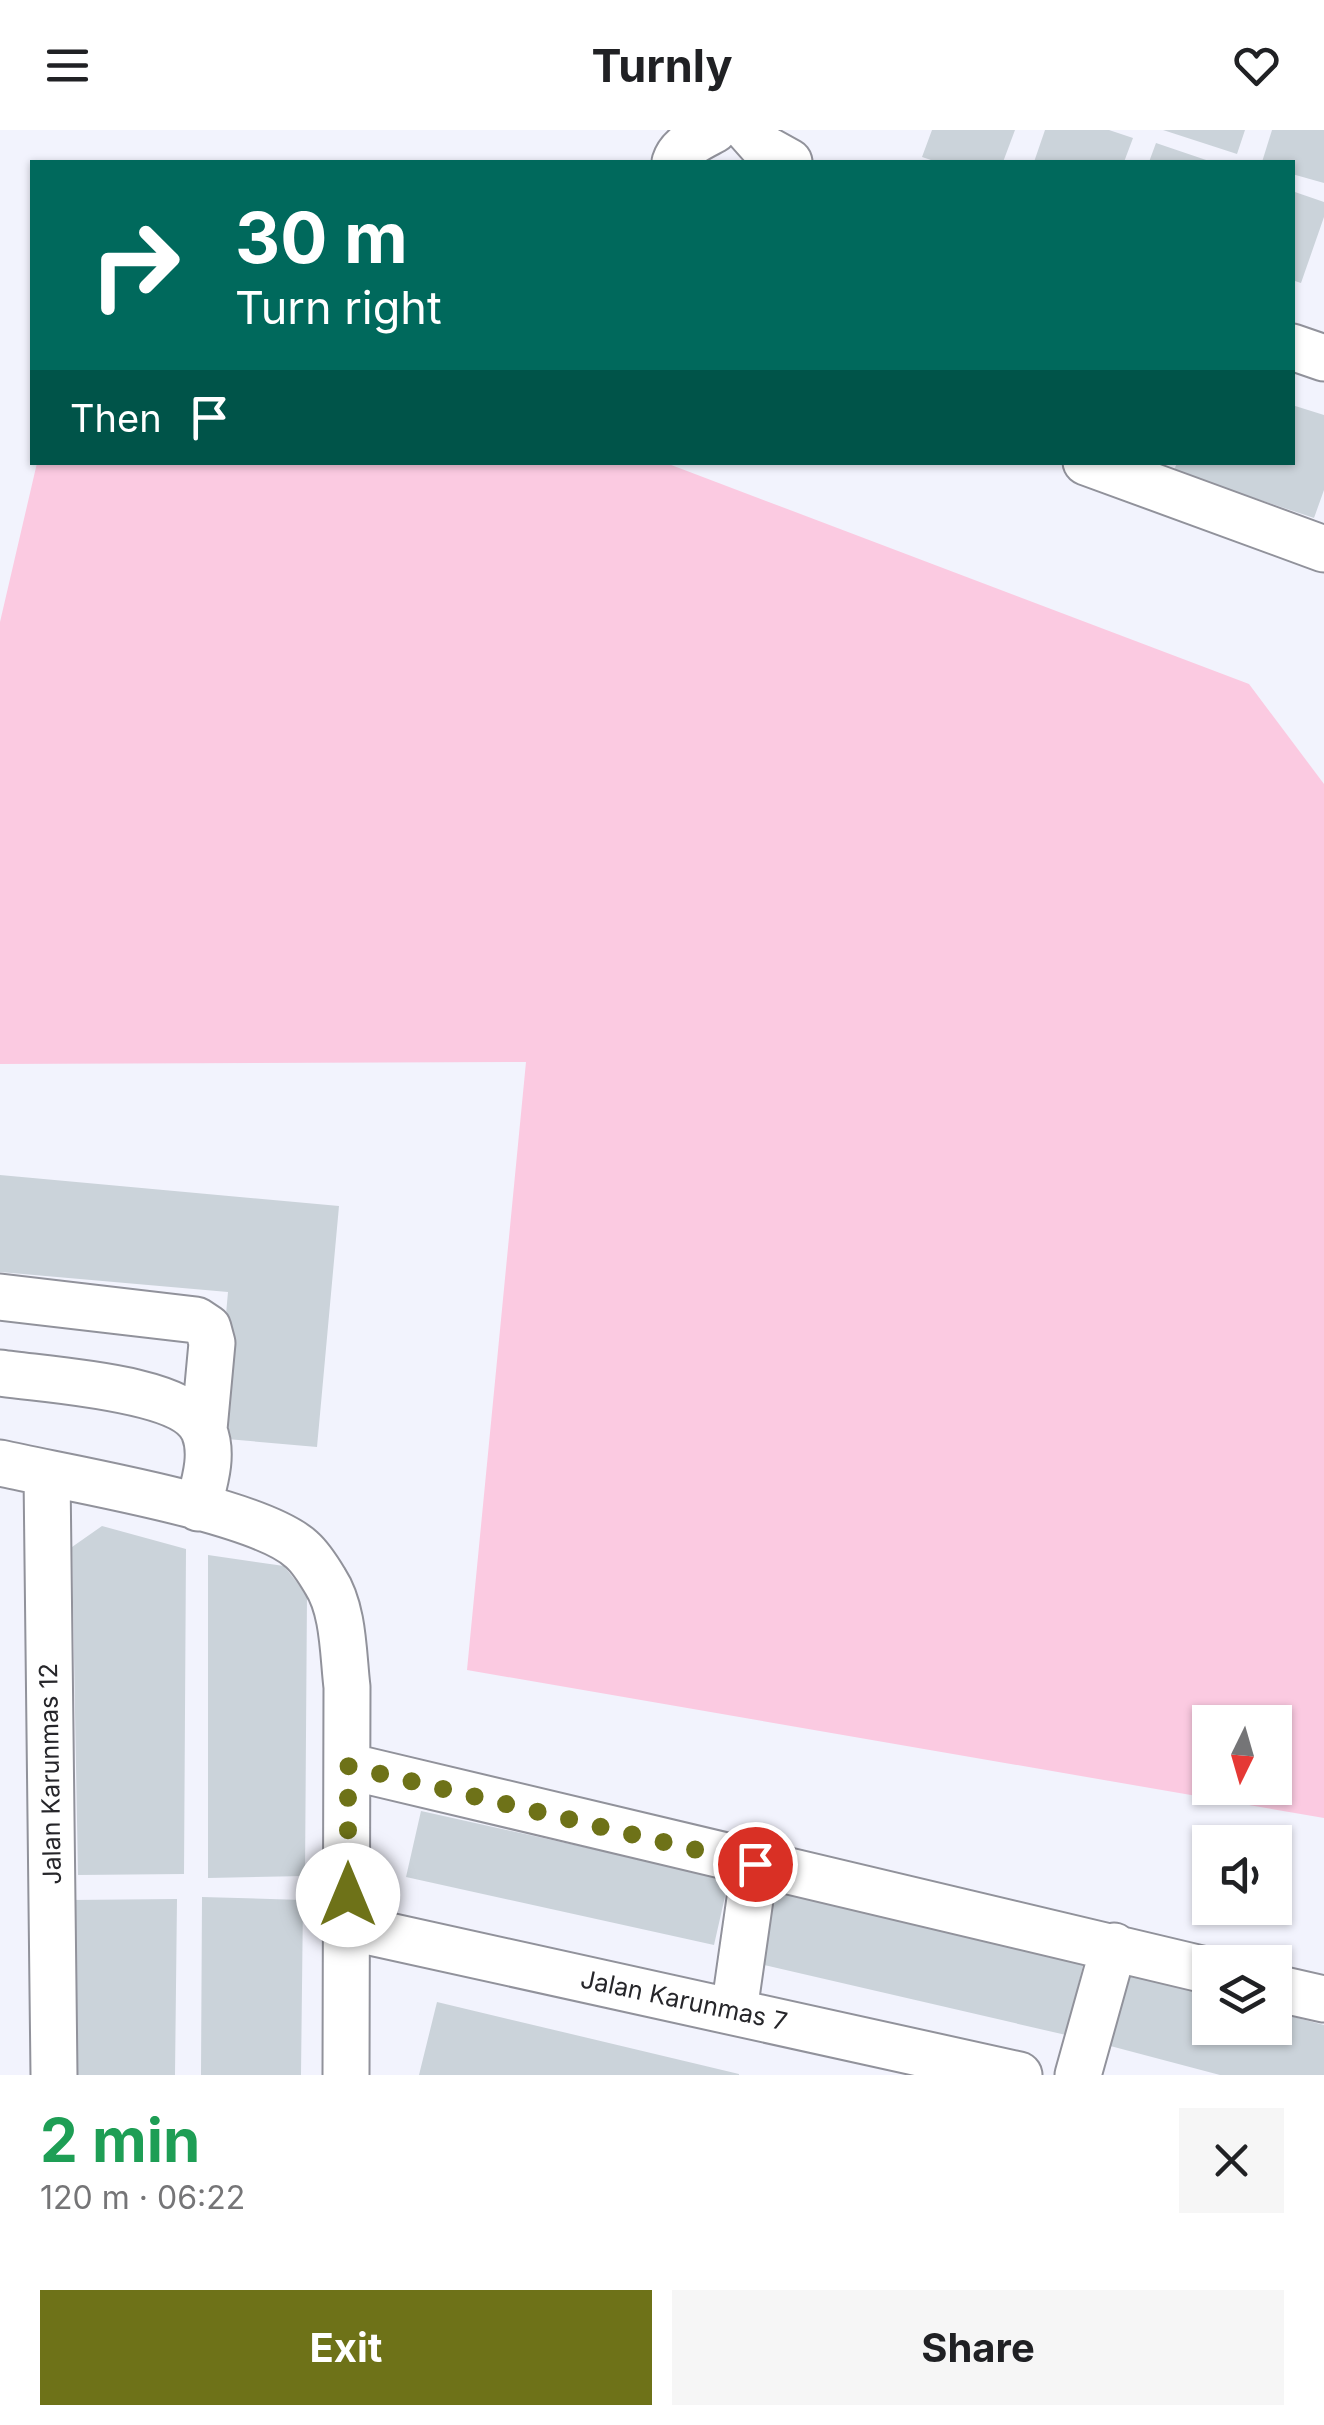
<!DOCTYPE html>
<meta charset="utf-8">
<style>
body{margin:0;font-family:Inter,sans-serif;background:#f6f6f6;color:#202124;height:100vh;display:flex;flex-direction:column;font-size:38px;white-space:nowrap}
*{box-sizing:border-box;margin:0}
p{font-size:32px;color:#757577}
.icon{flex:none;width:55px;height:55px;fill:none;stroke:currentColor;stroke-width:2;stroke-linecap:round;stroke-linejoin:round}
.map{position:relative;height:1945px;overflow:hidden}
.panel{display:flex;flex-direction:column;background:#fff;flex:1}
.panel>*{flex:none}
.guide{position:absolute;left:30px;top:30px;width:1265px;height:305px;border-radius:0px;box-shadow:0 2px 8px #0004;background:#00695c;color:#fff;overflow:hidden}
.needle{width:65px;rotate:185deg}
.tools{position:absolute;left:1192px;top:1575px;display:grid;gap:20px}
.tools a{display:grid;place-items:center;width:100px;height:100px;border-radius:0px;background:#fff;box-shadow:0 2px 8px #0004;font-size:50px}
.pin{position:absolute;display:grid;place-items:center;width:85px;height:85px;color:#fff;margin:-42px;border:5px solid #fff;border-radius:50%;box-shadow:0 2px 10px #0007}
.me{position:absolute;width:110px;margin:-55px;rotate:0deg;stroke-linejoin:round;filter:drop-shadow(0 0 8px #0008)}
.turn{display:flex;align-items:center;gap:35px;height:210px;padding:0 40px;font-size:45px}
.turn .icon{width:130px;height:130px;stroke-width:2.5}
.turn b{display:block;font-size:70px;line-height:85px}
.then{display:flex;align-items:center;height:95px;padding:0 40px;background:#0003;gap:20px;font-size:38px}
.round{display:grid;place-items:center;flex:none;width:105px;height:105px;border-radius:0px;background:#f6f6f6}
.headline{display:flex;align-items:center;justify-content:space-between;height:170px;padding:0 40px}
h1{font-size:60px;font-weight:700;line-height:75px;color:#1e9e55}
.button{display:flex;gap:20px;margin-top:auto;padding:20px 40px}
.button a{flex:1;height:115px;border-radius:0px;background:#6e7218;color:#fff;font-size:40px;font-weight:700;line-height:115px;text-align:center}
.button a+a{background:#f6f6f6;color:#202124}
header{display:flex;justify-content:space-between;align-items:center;height:130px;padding:0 40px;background:#fff;font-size:45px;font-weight:700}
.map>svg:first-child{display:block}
.green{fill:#fbcae1;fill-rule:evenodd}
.building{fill:#cbd3da}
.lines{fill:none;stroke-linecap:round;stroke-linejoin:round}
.minor-casing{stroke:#91929b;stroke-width:49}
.minor{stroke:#fff;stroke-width:45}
.route{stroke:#6e7218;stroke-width:18;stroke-dasharray:0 32.4}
.labels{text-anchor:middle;stroke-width:9;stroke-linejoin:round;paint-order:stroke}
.street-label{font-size:25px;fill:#26262a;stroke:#fff}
</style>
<header><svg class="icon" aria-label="menu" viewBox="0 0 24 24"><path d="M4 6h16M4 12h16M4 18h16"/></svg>Turnly<svg class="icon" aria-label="heart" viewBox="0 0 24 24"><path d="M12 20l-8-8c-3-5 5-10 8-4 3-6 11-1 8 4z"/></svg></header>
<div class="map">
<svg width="1324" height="1945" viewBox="0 0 1324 1945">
<rect width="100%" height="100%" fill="#f2f3fd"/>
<path class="green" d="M37 333H666L1249 554 1324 654V1688L467 1540 526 932 0 934V492ZM1210 1592H1275V1658H1210Z"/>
<path class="building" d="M932 0H1015L1003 32H937L922 27Z
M1045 0H1109L1133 8 1124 32H1034Z
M1163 0H1245L1237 24Z
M1272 0H1324V53L1292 44V32H1262Z
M1156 13 1212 32H1149Z
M1292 61 1324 72V87L1301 153 1292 150Z
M1292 275 1324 285V360L1314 388 1174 341 1177 332H1292Z
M0 1045 339 1076 317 1317 215 1308 228 1162 0 1142Z
M102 1396 186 1419 184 1744 78 1745 72 1417Z
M208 1425 284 1436 307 1465 305 1746 208 1748Z
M421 1681 729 1749 714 1815 406 1747Z
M765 1756 1084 1831 1066 1905 747 1831Z
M202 1767 303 1770 301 1945H201Z
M177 1769 175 1945H70V1770Z
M1118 1840 1210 1865V1898H1275V1882L1324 1895V1945H1220L1099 1913Z
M437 1872 739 1944V1945H419Z"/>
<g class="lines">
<defs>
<path id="minor" d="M748 0 764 18 789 32
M675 32C680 16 699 8 714 0
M1292 217 1324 228
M1086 332 1324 419
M0 1167 196 1190 208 1198 212 1213 204 1299
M0 1243C45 1250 186 1256 204 1301 214 1325 204 1354 198 1378
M0 1333C65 1348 259 1379 302 1420 311 1428 319 1441 325 1451 344 1480 343 1524 347 1557L346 1945
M47 1344 54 1945
M347 1636 1210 1841
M348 1797 1019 1945
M1275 1858 1324 1869
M734 1881 755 1734
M1078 1945 1114 1816"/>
</defs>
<use href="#minor" class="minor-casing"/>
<use href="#minor" class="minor"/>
</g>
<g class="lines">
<path class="route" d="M348 1765V1636L755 1734"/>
</g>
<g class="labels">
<g class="street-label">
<text transform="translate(50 1644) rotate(-91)" y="9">Jalan Karunmas 12</text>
<text transform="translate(684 1870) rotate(12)" y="9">Jalan Karunmas 7</text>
</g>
</g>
</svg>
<div class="tools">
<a><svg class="needle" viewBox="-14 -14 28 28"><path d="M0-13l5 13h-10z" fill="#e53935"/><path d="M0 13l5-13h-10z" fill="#757577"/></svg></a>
<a><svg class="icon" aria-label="sound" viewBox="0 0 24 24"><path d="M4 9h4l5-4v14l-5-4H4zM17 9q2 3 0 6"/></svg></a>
<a><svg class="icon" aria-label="layers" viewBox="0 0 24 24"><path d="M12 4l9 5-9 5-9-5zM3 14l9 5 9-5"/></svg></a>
</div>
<div class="pin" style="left:755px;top:1734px;background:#d93025"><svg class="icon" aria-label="arrive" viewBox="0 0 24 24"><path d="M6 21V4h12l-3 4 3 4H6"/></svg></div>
<svg class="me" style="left:348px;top:1765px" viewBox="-20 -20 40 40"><circle r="19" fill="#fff"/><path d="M0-13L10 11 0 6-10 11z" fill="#6e7218"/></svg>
<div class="guide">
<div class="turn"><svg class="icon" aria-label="right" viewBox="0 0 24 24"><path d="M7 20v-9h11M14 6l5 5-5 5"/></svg><div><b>30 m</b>Turn right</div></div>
<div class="then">Then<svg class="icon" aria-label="arrive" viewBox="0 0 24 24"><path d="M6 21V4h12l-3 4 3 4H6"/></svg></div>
</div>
</div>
<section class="panel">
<div class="headline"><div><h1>2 min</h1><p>120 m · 06:22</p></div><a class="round"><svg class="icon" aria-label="close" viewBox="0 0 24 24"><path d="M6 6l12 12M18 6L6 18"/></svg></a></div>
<div class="button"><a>Exit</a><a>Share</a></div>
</section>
